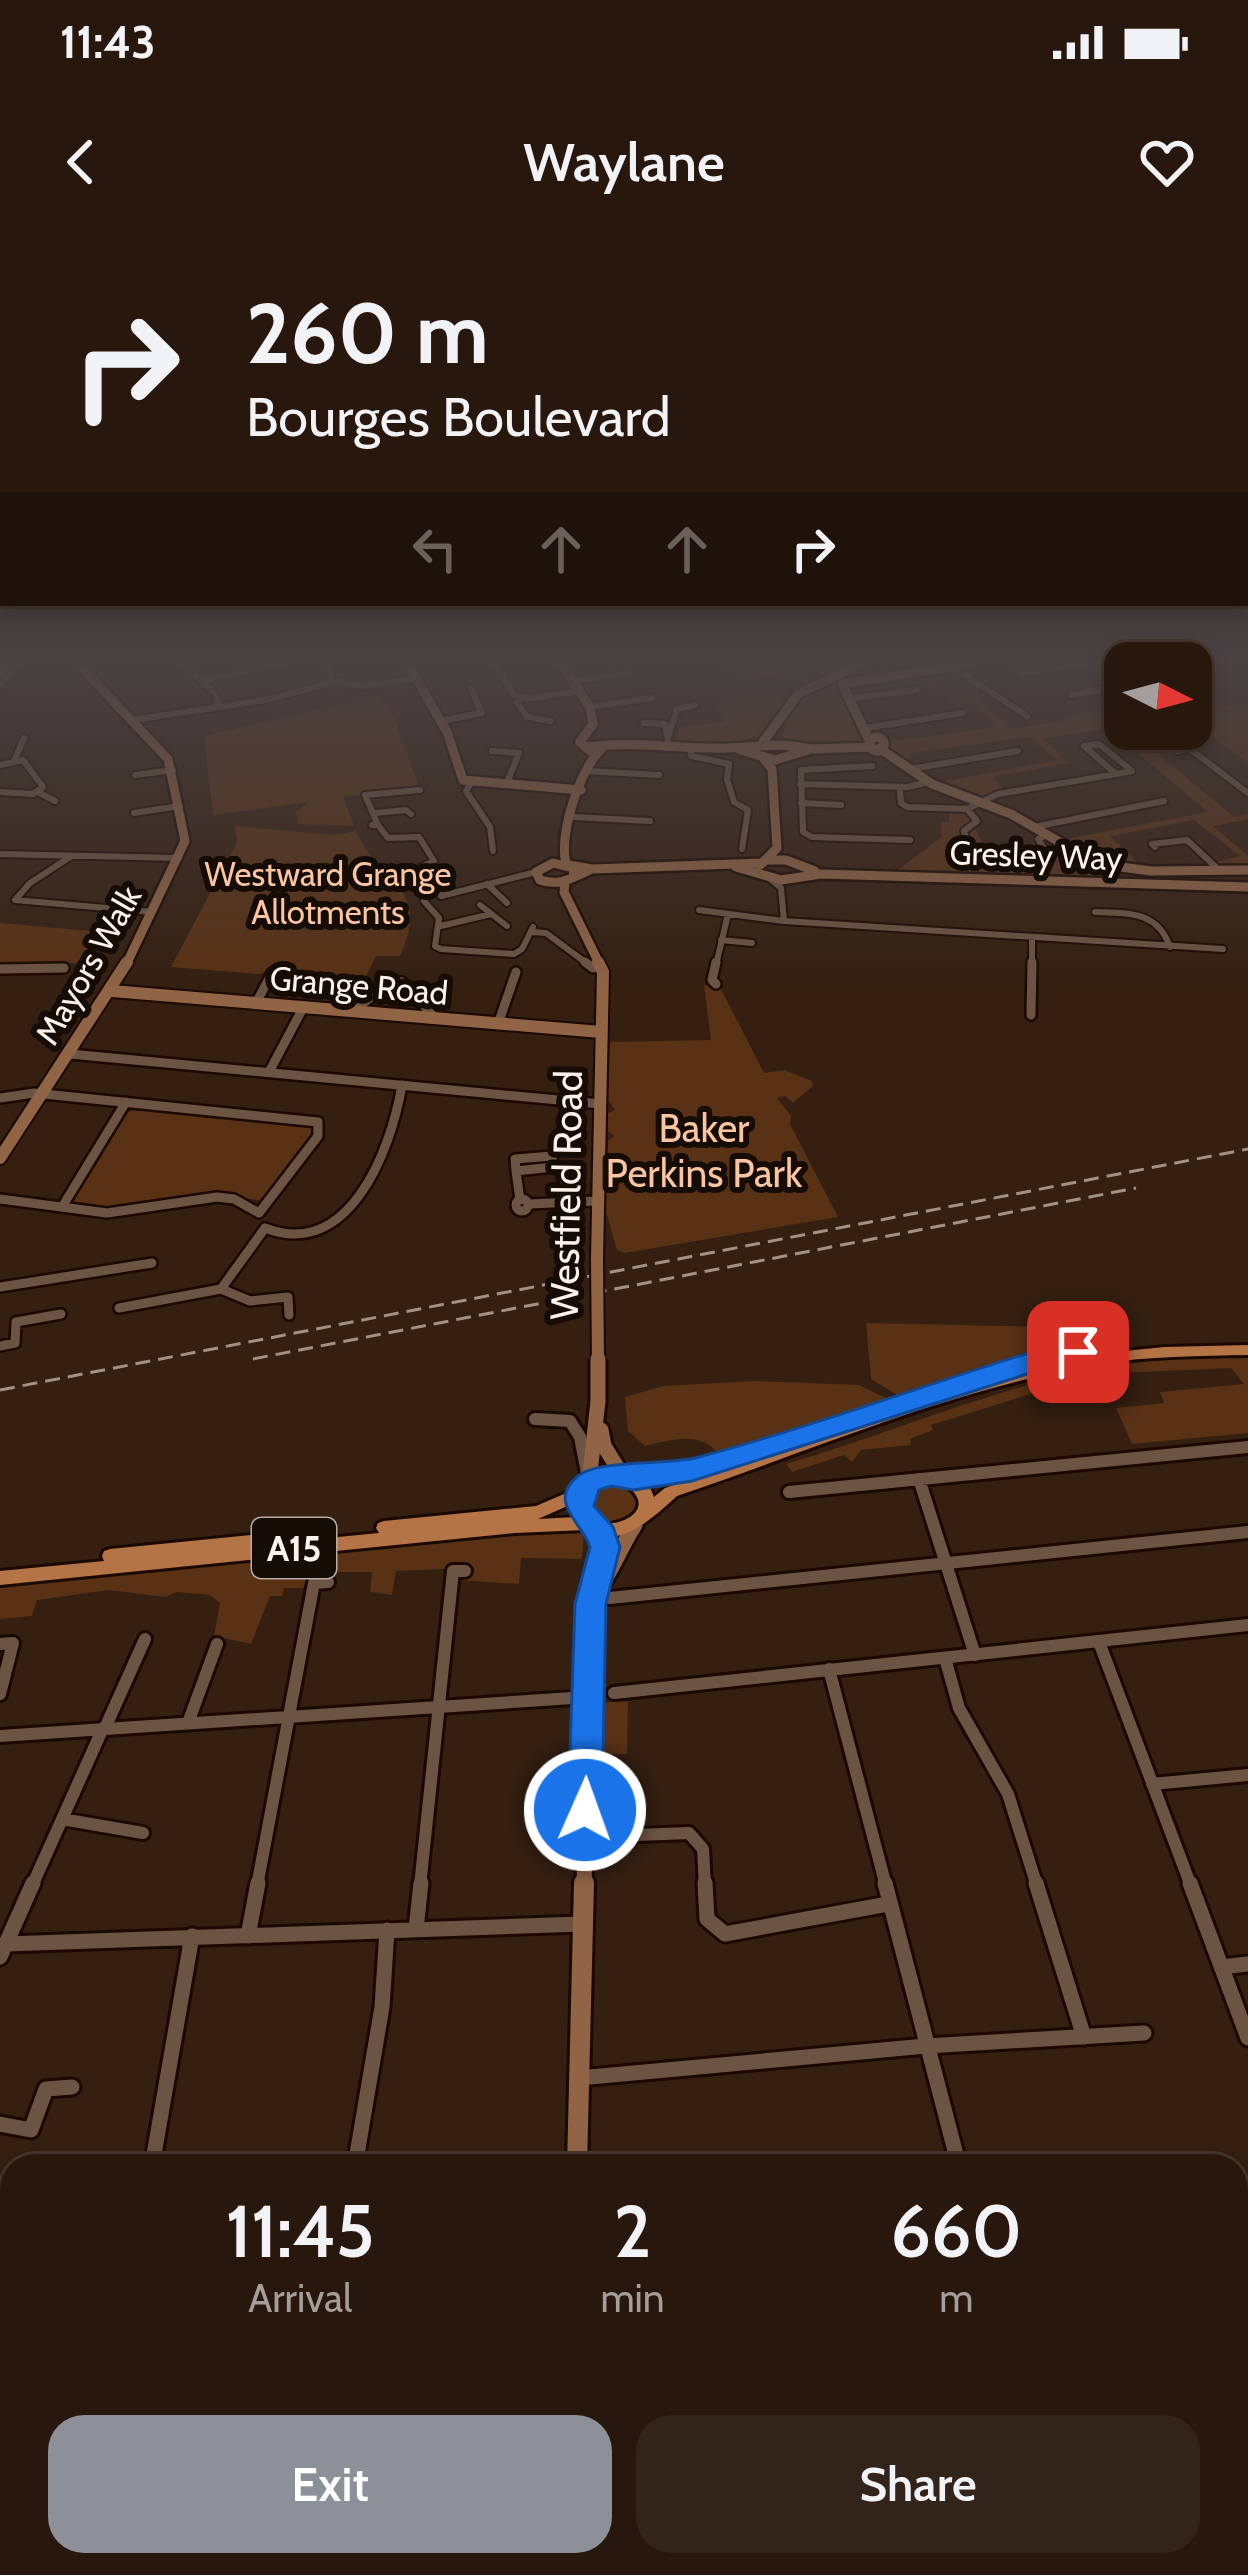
<!DOCTYPE html>
<style>
body{margin:0;font-family:Cabin,sans-serif;background:#33241b;color:#f1f3f6;height:100vh;display:flex;flex-direction:column;font-size:45px;white-space:nowrap}
*{box-sizing:border-box;margin:0}
p{font-size:39px;color:#a49f9d}
.icon{flex:none;width:66px;height:66px;fill:none;stroke:currentColor;stroke-width:2;stroke-linecap:round;stroke-linejoin:round}
.map{position:relative;flex:1;overflow:hidden}
.panel{position:absolute;left:0px;top:1914px;width:1248px;height:423px;display:flex;flex-direction:column;background:#27170d;border-radius:36px 36px 0 0;box-shadow:0 6px 18px #0003,0 0 0 3px #43362e}
.panel>*{flex:none}
.guide{position:absolute;left:0px;top:0px;width:1248px;height:366px;box-shadow:0 6px 18px #0003,0 0 0 3px #43362e;background:#27170d;color:#f1f3f6;overflow:hidden}
.needle{width:78px;rotate:96deg}
.controls{position:absolute;left:1104px;top:402px;display:grid;gap:24px}
.controls a{display:grid;place-items:center;width:108px;height:108px;border-radius:24px;background:#27170d;box-shadow:0 6px 18px #0003,0 0 0 3px #43362e;font-size:60px}
.pin{position:absolute;display:grid;place-items:center;width:102px;height:102px;color:#fff;margin:-51px;border-radius:24px;box-shadow:0 6px 18px #0006}
.me{position:absolute;width:132px;margin:-66px;rotate:2deg;stroke-linejoin:round;filter:drop-shadow(0 0 9px #0008)}
.turn{display:flex;align-items:center;gap:42px;height:252px;padding:0 48px;font-size:54px}
.turn .icon{width:156px;height:156px;stroke-width:2.5}
.turn b{display:block;font-size:84px;line-height:102px}
.lanes{display:flex;align-items:center;height:114px;padding:0 48px;background:#0003;justify-content:center;gap:60px;direction:ltr}
.lanes .off{opacity:.35}
.eta{display:flex;justify-content:space-evenly;align-items:center;height:204px;text-align:center}
.eta b{font-size:72px;font-weight:600;line-height:84px}
.cta{display:flex;gap:24px;margin-top:auto;padding:24px 48px}
.cta a{flex:1;height:138px;border-radius:36px;background:#8c9099;color:#fff;font-size:48px;font-weight:600;line-height:138px;text-align:center}
.cta a+a{background:#33241b;color:#f1f3f6}
.status{display:flex;justify-content:space-between;align-items:center;height:84px;padding:0 60px;background:#27170d;direction:ltr}
.status svg{height:33px;fill:currentColor}
header{display:flex;justify-content:space-between;align-items:center;height:156px;padding:0 48px;background:#27170d;font-size:54px;font-weight:600}
.map>svg:first-child{display:block}
.green{fill:#593114}
.lines{fill:none;stroke-linecap:round;stroke-linejoin:round}
.street-far3-casing{stroke:#1b0800;stroke-width:10}
.street-far2-casing{stroke:#1b0800;stroke-width:14}
.street-far1-casing{stroke:#1b0800;stroke-width:18}
.street-casing{stroke:#1b0800;stroke-width:21}
.secondary-far3-casing{stroke:#1b0800;stroke-width:14}
.secondary-far2-casing{stroke:#1b0800;stroke-width:16}
.secondary-far1-casing{stroke:#1b0800;stroke-width:21}
.secondary-casing{stroke:#1b0800;stroke-width:26}
.primary-casing{stroke:#1b0800;stroke-width:6}
.street-far3{stroke:#6c5444;stroke-width:6}
.street-far2{stroke:#6c5444;stroke-width:9}
.street-far1{stroke:#6c5444;stroke-width:12}
.street{stroke:#6c5444;stroke-width:15}
.secondary-far3{stroke:#906445;stroke-width:9}
.secondary-far2{stroke:#906445;stroke-width:12}
.secondary-far1{stroke:#906445;stroke-width:15}
.secondary{stroke:#906445;stroke-width:20}
.primary{fill:#b47446;fill-rule:evenodd}
.rail{stroke:#a29187;stroke-width:3;stroke-dasharray:15 8;stroke-linecap:butt}
.secondary-bridge-far1-casing{stroke:#1b0800;stroke-width:16;stroke-linecap:butt}
.secondary-bridge-casing{stroke:#1b0800;stroke-width:21;stroke-linecap:butt}
.secondary-bridge-far1{stroke:#906445;stroke-width:12}
.secondary-bridge{stroke:#906445;stroke-width:15}
.route{fill:#1a73e8;stroke:#114b97;stroke-width:3}
.labels{text-anchor:middle;stroke-width:12;stroke-linejoin:round;paint-order:stroke}
.far-street-label{font-size:33px;fill:#fdf1ea;stroke:#150c06}
.far-park-label{font-size:33px;fill:#fbc5a1;stroke:#150c06}
.shield{fill:#150c06;stroke:#b7aca6;stroke-width:3}
.shield-label{font-size:36px;font-weight:bold;fill:#fdf1ea}
.park-label{font-size:39px;fill:#fbc5a1;stroke:#150c06}
.street-label{font-size:39px;fill:#fdf1ea;stroke:#150c06}
</style>
<div class="status"><b>11:43</b><svg viewBox="0 0 49 12"><path d="M0 12V9h3v3zM5 12V6h3v6zM10 12V3h3v9zM15 12V0h3v12zM26 1h20v11H26zM47 4h2v5h-2z"/></svg></div>
<header><svg class="icon" aria-label="back" viewBox="0 0 24 24"><path d="M15 5l-7 7 7 7"/></svg>Waylane<svg class="icon" aria-label="heart" viewBox="0 0 24 24"><path d="M12 20l-8-8c-3-5 5-10 8-4 3-6 11-1 8 4z"/></svg></header>
<div class="map">
<svg width="1248" height="2335" viewBox="0 0 1248 2335">
<rect width="100%" height="100%" fill="#341f11"/>
<path class="green" d="M707 423H842C794 439 755 446 707 423Z
M837 436 849 441 839 448 868 500C842 510 807 511 783 496 785 468 813 448 837 436Z
M935 438 954 455 977 452 979 460 1013 489 1064 480 1062 477 1111 466 1117 470 1104 474 1124 490 1191 489V473L1248 463V522L1202 490 1142 501 1234 577 1248 574V579L1213 586 1248 616V628L1221 626 1217 622 1240 616 1194 580 1110 596 1144 629 1096 620 1061 600 1208 572 1109 489 1043 498 1069 523 993 537 1004 550 979 558 936 543 1058 520 1029 497 910 513 907 522 891 512 888 502 874 490 882 489 896 501 997 487 972 463 956 465 927 439Z
M775 451 788 455 758 496 728 504 676 502 679 487 725 482 712 463Z
M376 456 390 465 419 547 343 557 354 586 299 584 295 573 308 562 213 575 204 496Z
M949 570H961L974 580 968 586 976 590 988 615 1068 614 1112 630 1115 641 895 632 942 597 941 582H949Z
M235 586 334 595 356 591C375 639 433 645 400 716H376L363 743 294 737 276 728 260 734 171 727 237 602Z
M0 683 92 691 87 699 94 700 78 723 0 725Z
M704 745 721 749 764 833 784 830 812 841 813 846 793 863 785 856 777 858 791 876 790 884 838 977 625 1013 617 1010 606 972 608 901 614 896 608 891V873L615 870 608 860 610 802 711 800Z
M135 869 308 885 316 888 264 961 236 957 108 970 68 964 123 875Z
M866 1083 1104 1088 1109 1102 1074 1107 899 1156 871 1139Z
M1248 1115V1193L1132 1204 1116 1168 1164 1163 1160 1152 1244 1144 1231 1128 1095 1134 931 1185 933 1190 910 1199 911 1205 861 1210 852 1222 844 1215 792 1232 786 1224C940 1179 1084 1106 1248 1115Z
M754 1141 859 1145 888 1159 720 1215C699 1190 673 1200 645 1206L628 1191 625 1157 663 1146Z
M594 1263a22 22 0 1 1 44 0a22 22 0 1 1-44 0Z
M584 1291 582 1319 521 1318 519 1344 457 1340 466 1334 465 1328 396 1331 392 1355 370 1352 372 1332H332L330 1339H308L306 1348H284L282 1356H270L251 1404 214 1396 220 1363 210 1355 177 1352 165 1357 109 1350 37 1360 32 1376 0 1379V1343L510 1292Z
M628 1461 627 1514 594 1515 595 1463Z"/>
<g class="lines">
<defs>
<path id="street-far3" d="M182 423 216 454 218 465
M494 423 514 455 530 458 580 451
M1085 423 1125 454
M951 426 1027 476
M1017 429 1022 433 1086 423
M201 440 285 423
M332 441 363 446 415 439
M573 441 630 433
M0 444 18 423
M1071 455 1117 447
M522 458 517 462 527 477 551 481
M848 459 916 450
M590 467 652 458
M132 480 265 460 324 445 332 441 328 423
M440 481 482 473 471 448
M644 483 665 484 669 505
M865 488 963 473
M669 495 677 469 695 465
M1099 504 1132 531 1116 534 1084 506Z
M691 506V516L729 524 727 539 734 562 748 570 742 609
M492 511 519 513 506 545
M1177 511 1190 509 1248 553
M15 519 24 498
M0 525 23 520 43 547 33 554 0 552
M872 526 801 530 803 592 812 597 910 600
M910 529 1018 511
M587 531 659 535
M135 535 173 530
M471 543 466 551 490 587 493 611
M800 544 908 547 929 542
M38 552 55 561
M900 552 901 563 907 567 967 569 998 554 1116 534
M801 563 841 565
M134 573 180 566
M375 573 406 570 411 574
M573 577 650 581
M372 585H378L388 598 419 597 434 621 416 630 441 656 536 632
M378 585 365 555 420 550
M1034 587 1164 561
M966 599 964 591 977 581 967 569
M1155 607 1152 604 1187 600 1219 630
M1044 609 1038 599 1046 595
M0 614 179 618
M70 617 30 643 15 660 152 672
M769 638 781 648 784 681
M487 644 507 663
M424 661 439 678 435 706 441 709 514 714 522 709 533 687
M480 665 507 686
M699 670 784 681 1223 709
M1095 672C1128 673 1158 671 1170 707
M441 686 491 674
M532 692 546 693 589 725
M721 700 752 703
M716 725 728 674
M1032 725V698"/>
<path id="street-far2" d="M585 722 593 728
M0 729 64 728
M716 744 712 740 716 722
M256 763 272 733
M352 772 392 741 402 742 436 779
M1031 775 1032 722
M498 784 516 732
M70 814 601 864
M269 832 303 768
M0 858 34 853 318 882V896L259 973
M552 916 553 927 516 931 515 919Z
M516 931 520 960
M516 965a6 6 0 1 1 12 0a6 6 0 1 1-12 0Z
M0 959 107 973 217 957 234 959 259 973
M529 964 597 961
M62 967 126 862
M265 988C349 1021 391 910 402 845
M0 1047 152 1023
M221 1049 265 988
M119 1068 221 1049 250 1061 288 1057 289 1075
M0 1106 15 1103 16 1082 61 1074"/>
<path id="street-far1" d="M535 1179 570 1181 580 1197 587 1233
M919 1239 975 1415
M789 1252 1248 1207
M610 1358 1248 1292
M1099 1402 1191 1646
M0 1404 13 1403 0 1454
M945 1418 959 1468 1008 1554 1037 1646
M829 1429 886 1646
M614 1453 1248 1385
M188 1483 217 1404
M105 1488 145 1399
M0 1496 588 1457
M1152 1544 1248 1535
M62 1579 143 1593
M585 1597 689 1593 703 1609 705 1646
M32 1646 103 1488
M257 1646 314 1343 328 1342
M420 1646 453 1331H465"/>
<path id="street" d="M705 1643 707 1679 725 1694 888 1664
M885 1643 959 1926
M1036 1643 1084 1797
M1190 1643 1248 1798
M416 1689 421 1643
M248 1696 258 1643
M6 1704 582 1684
M0 1717 33 1643
M1221 1727 1248 1724
M579 1838 926 1806 1144 1793
M0 1884 31 1890 46 1849 72 1847
M152 1926 192 1696
M355 1926 382 1767 387 1690
M1054 2325 1069 2335
M1194 2325 1210 2335
M615 2335 620 2325
M1124 2335 1127 2325"/>
<path id="secondary-far3" d="M77 423 168 519 185 601 126 725
M407 423 447 492 463 540 581 550
M560 423 590 467 593 484 580 502 590 511
M0 432 7 423
M870 504a7 7 0 1 1 14 0a7 7 0 1 1-14 0Z
M869 500 842 444 974 423
M763 502 798 454 863 423
M587 507C635 500 680 510 728 508 763 507 774 502 811 509
M879 508 932 544 1011 574 1098 624 1151 631 1248 630
M740 510 775 520 811 509 871 507
M769 620H786L815 631
M566 624C559 593 579 531 602 508
M569 625 592 629 763 623
M760 625 777 608 772 529 764 519
M736 627 781 640 821 634 1248 647
M574 637 573 628 553 623 536 632 540 640C560 647 574 637 592 629
M565 642 564 652 600 725"/>
<path id="secondary-far2" d="M112 751 601 792
M0 918 127 722
M597 1019 603 732 598 722"/>
<path id="secondary-far1" d="M601 1190 604 1206 622 1235
M589 1242 598 1161
M592 1356C611 1336 619 1309 635 1285
M584 1646 591 1363 605 1307 596 1287"/>
<path id="secondary" d="M577 1926 584 1643
M1236 2004 1248 2005
M0 2292 12 2290
M383 2325 395 2335"/>
<path id="primary" d="M1098 1105 1103 1106 1104 1113 1165 1107 1248 1105V1115C1199 1116 1149 1116 1100 1124 955 1148 816 1209 677 1256 653 1278 617 1312 585 1290L515 1293 0 1345V1331L104 1321 102 1316 104 1311 110 1309 271 1293 277 1295 279 1300 277 1303 379 1293 376 1288 378 1283 384 1281 536 1266 578 1248 583 1238 622 1229 632 1233 693 1224 752 1209 981 1130 1039 1115ZM720 1229 665 1248 654 1257 648 1243ZM620 1242C658 1263 631 1286 600 1284L592 1277 587 1261 594 1247ZM572 1264 576 1277 538 1279Z"/>
</defs>
<use href="#street-far3" class="street-far3-casing"/>
<use href="#street-far2" class="street-far2-casing"/>
<use href="#street-far1" class="street-far1-casing"/>
<use href="#street" class="street-casing"/>
<use href="#secondary-far3" class="secondary-far3-casing"/>
<use href="#secondary-far2" class="secondary-far2-casing"/>
<use href="#secondary-far1" class="secondary-far1-casing"/>
<use href="#secondary" class="secondary-casing"/>
<use href="#primary" class="primary-casing"/>
<use href="#street-far3" class="street-far3"/>
<use href="#street-far2" class="street-far2"/>
<use href="#street-far1" class="street-far1"/>
<use href="#street" class="street"/>
<use href="#secondary-far3" class="secondary-far3"/>
<use href="#secondary-far2" class="secondary-far2"/>
<use href="#secondary-far1" class="secondary-far1"/>
<use href="#secondary" class="secondary"/>
<use href="#primary" class="primary"/>
<path class="rail" d="M253 1119 1136 948
M0 1150 1248 909"/>
<defs>
<path id="secondary-bridge-far1" d="M597 1019 598 1122"/>
<path id="secondary-bridge" d="M598 1119V1161"/>
</defs>
<use href="#secondary-bridge-far1" class="secondary-bridge-far1-casing"/>
<use href="#secondary-bridge" class="secondary-bridge-casing"/>
<use href="#secondary-bridge-far1" class="secondary-bridge-far1"/>
<use href="#secondary-bridge" class="secondary-bridge"/>
</g>
<linearGradient id="sky" x2="0" y2="1"><stop stop-color="#1d1109"/><stop offset="0.56" stop-color="#4a4243"/><stop offset="1" stop-color="#4a4243" stop-opacity="0"/></linearGradient>
<rect width="1248" height="750" fill="url(#sky)"/>
<path class="route" d="M1078 1102 1091 1112 1087 1119 1024 1135 692 1241 634 1250 611 1246 599 1250 594 1266 613 1287 620 1307 606 1364 602 1570 597 1582 585 1586 573 1582 568 1570 575 1364 590 1307C583 1283 546 1262 578 1236 596 1220 664 1225 695 1218 805 1189 913 1149 1022 1115Z"/>
<g class="labels">
<g class="far-street-label">
<text transform="translate(1036 615) rotate(2)" y="12">Gresley Way</text>
<text transform="translate(88 725) rotate(-60)" y="12">Mayors Walk</text>
<text transform="translate(359 745) rotate(5)" y="12">Grange Road</text>
</g>
<g class="far-park-label">
<text x="328" y="646">Westward Grange<tspan x="328" dy="38">Allotments</tspan></text>
</g>
<rect class="shield" x="252" y="1278" width="84" height="60" rx="9"/>
<g class="shield-label">
<text x="294" y="1321">A15</text>
</g>
<g class="park-label">
<text x="704" y="902">Baker<tspan x="704" dy="45">Perkins Park</tspan></text>
</g>
<g class="street-label">
<text transform="translate(566 955) rotate(-89)" y="14">Westfield Road</text>
</g>
</g>
</svg>
<div class="controls">
<a><svg class="needle" viewBox="-14 -14 28 28"><path d="M0-13l5 13h-10z" fill="#e53935"/><path d="M0 13l5-13h-10z" fill="#a49f9d"/></svg></a>
</div>
<div class="pin" style="left:1078px;top:1112px;background:#d93025"><svg class="icon" aria-label="arrive" viewBox="0 0 24 24"><path d="M6 21V4h12l-3 4 3 4H6"/></svg></div>
<svg class="me" style="left:585px;top:1570px" viewBox="-20 -20 40 40"><circle r="17" fill="#1a73e8" stroke="#fff" stroke-width="3"/><path d="M0-11L8 9 0 5-8 9z" fill="#fff"/></svg>
<div class="guide">
<div class="turn"><svg class="icon" aria-label="right" viewBox="0 0 24 24"><path d="M7 20v-9h11M14 6l5 5-5 5"/></svg><div><b>260 m</b>Bourges Boulevard</div></div>
<div class="lanes"><svg class="icon off" aria-label="left" viewBox="0 0 24 24"><path d="M17 20v-9H6M10 6l-5 5 5 5"/></svg><svg class="icon off" aria-label="ahead" viewBox="0 0 24 24"><path d="M12 20V5M6 11l6-6 6 6"/></svg><svg class="icon off" aria-label="ahead" viewBox="0 0 24 24"><path d="M12 20V5M6 11l6-6 6 6"/></svg><svg class="icon" aria-label="right" viewBox="0 0 24 24"><path d="M7 20v-9h11M14 6l5 5-5 5"/></svg></div>
</div>
<section class="panel">
<div class="eta">
<div><b>11:45</b><p>Arrival</p></div>
<div><b>2</b><p>min</p></div>
<div><b>660</b><p>m</p></div>
</div>
<div class="cta"><a>Exit</a><a>Share</a></div>
</section>
</div>
